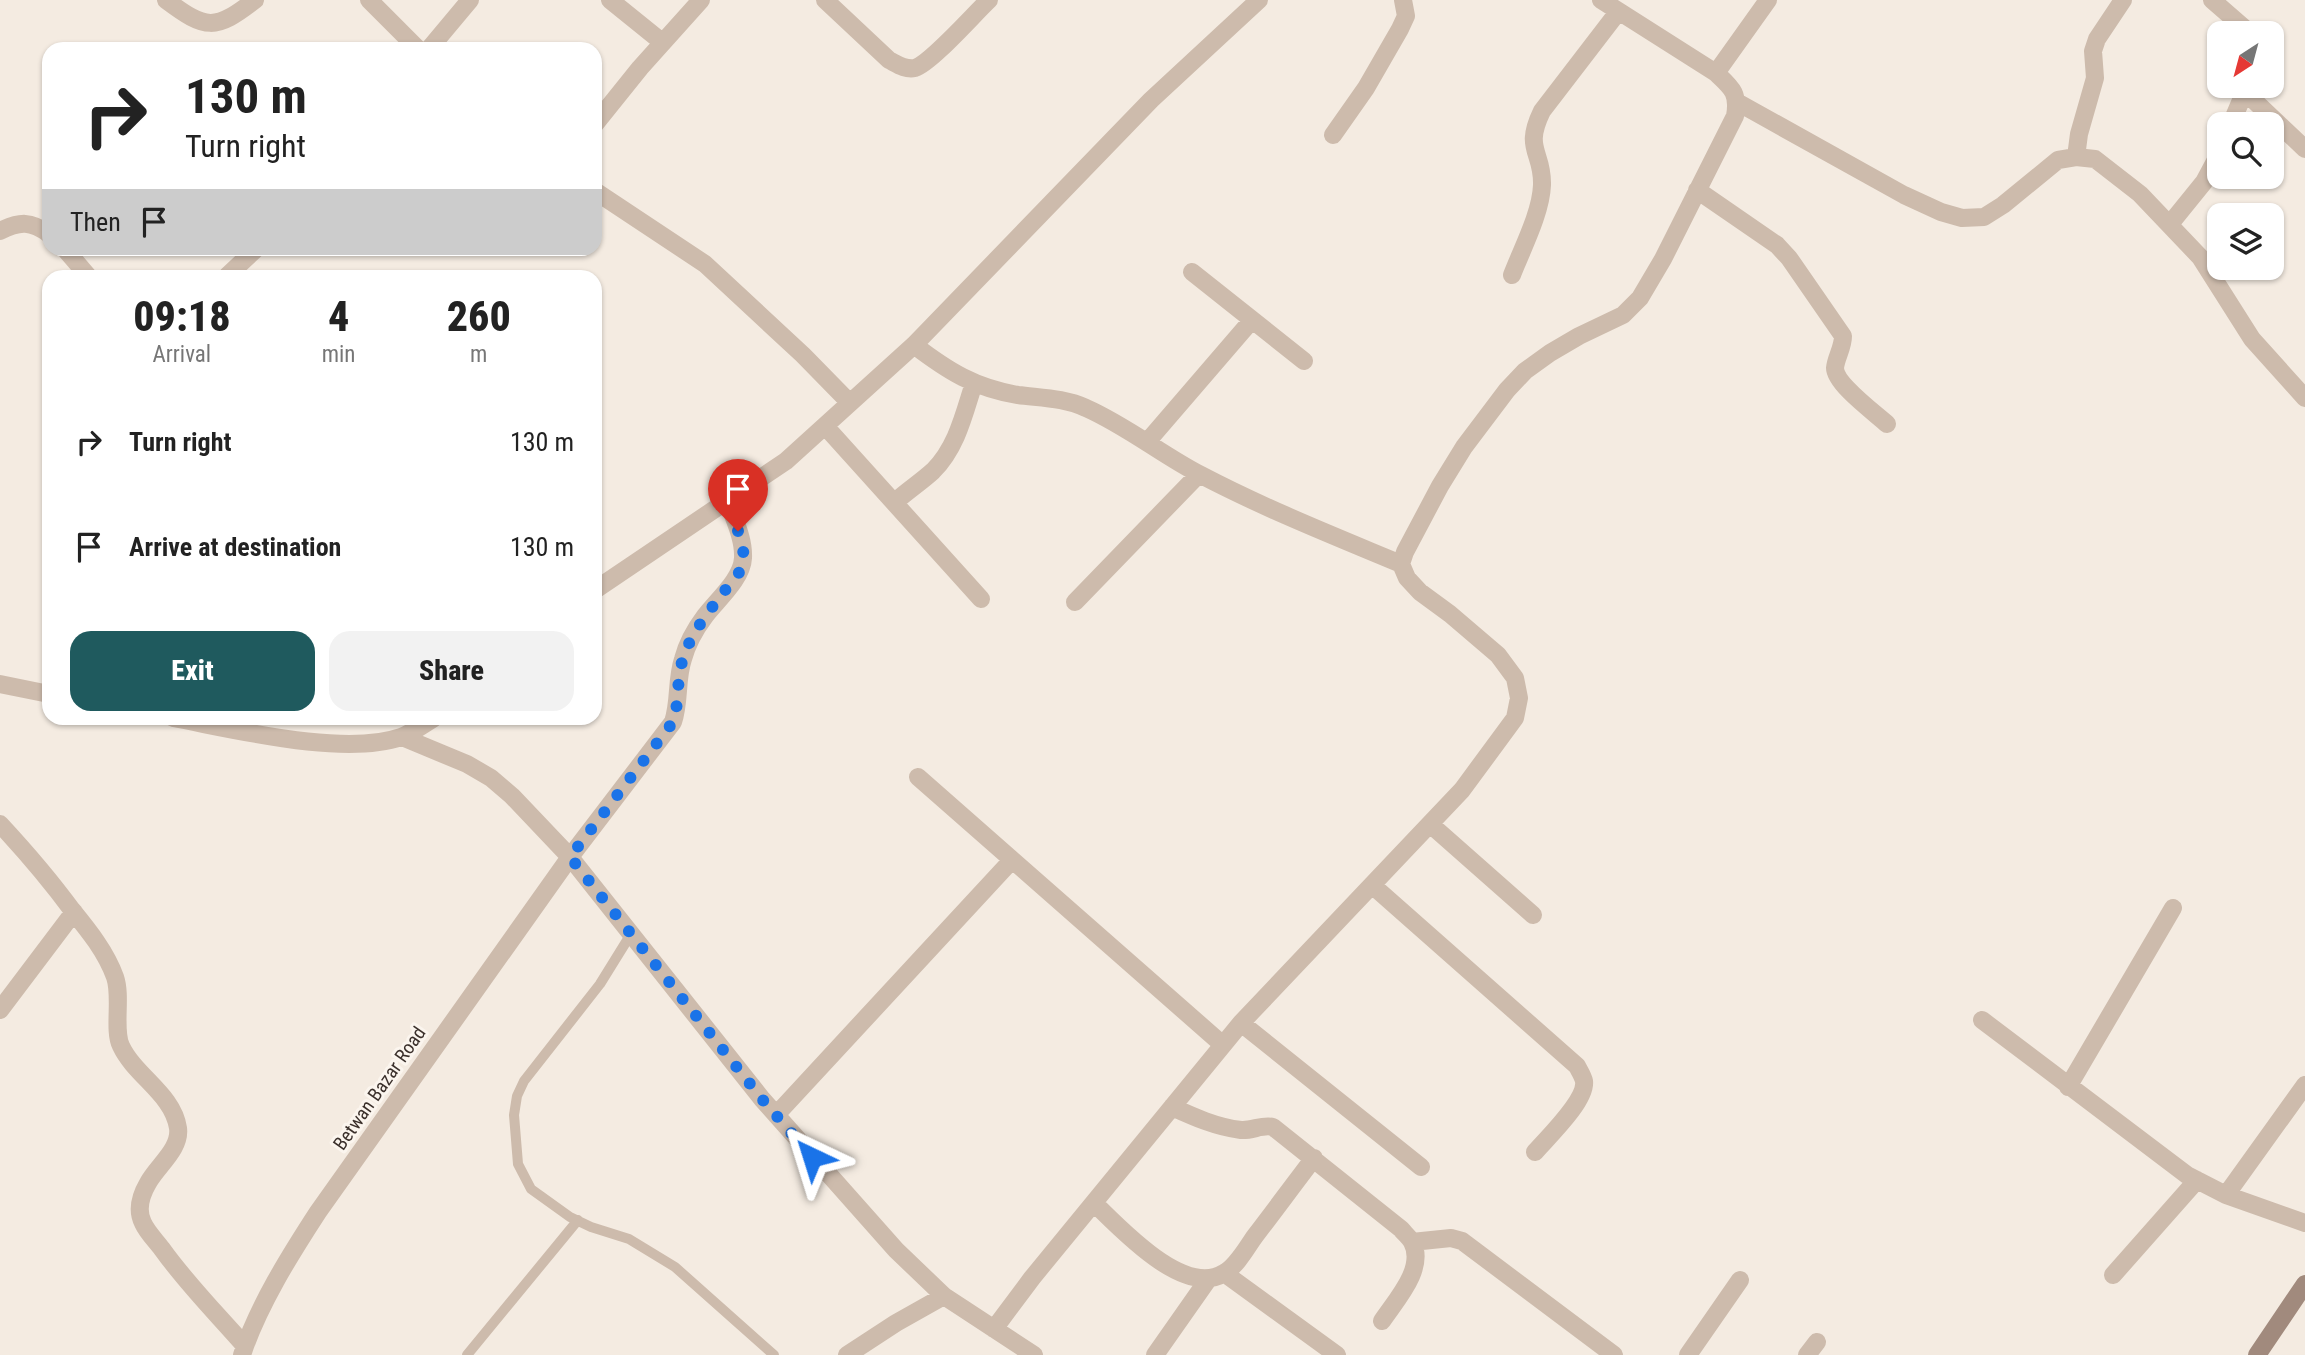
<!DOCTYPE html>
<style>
body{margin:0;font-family:"Roboto Condensed",sans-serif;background:#f2f2f2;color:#222;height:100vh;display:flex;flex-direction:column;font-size:26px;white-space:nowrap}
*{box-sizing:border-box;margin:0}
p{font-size:23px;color:#767676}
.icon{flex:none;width:38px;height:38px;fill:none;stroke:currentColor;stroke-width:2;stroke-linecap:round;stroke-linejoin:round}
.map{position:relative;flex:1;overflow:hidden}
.side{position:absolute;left:42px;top:270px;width:560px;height:455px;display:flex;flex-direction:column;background:#fff;border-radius:21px;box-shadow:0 2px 5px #0004}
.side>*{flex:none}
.top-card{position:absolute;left:42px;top:42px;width:560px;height:214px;border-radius:21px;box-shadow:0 2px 5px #0004;background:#fff;color:#222;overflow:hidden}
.needle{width:46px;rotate:216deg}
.buttons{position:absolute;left:2207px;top:21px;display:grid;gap:14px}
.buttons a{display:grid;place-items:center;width:77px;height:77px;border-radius:14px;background:#fff;box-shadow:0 2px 5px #0004;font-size:35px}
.pin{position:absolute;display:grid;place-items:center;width:60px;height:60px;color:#fff;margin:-72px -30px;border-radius:50% 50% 50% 0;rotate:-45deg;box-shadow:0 0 7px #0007}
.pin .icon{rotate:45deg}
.me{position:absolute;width:77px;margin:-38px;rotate:319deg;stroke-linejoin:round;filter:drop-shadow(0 0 5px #0008)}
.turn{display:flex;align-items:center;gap:24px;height:147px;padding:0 28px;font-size:32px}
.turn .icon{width:91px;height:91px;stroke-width:2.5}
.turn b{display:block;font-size:49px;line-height:60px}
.then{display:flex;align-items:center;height:66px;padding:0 28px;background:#0003;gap:14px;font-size:26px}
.eta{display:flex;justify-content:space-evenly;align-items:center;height:119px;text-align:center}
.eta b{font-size:42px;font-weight:800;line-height:49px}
.action{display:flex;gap:14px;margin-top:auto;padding:14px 28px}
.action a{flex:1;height:80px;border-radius:21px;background:#1f5a5e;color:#fff;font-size:28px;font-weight:800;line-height:80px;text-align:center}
.action a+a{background:#f2f2f2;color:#222}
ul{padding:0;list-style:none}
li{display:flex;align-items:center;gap:21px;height:105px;padding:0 28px}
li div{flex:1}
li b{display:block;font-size:26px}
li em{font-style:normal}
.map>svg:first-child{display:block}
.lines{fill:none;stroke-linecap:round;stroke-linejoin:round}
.service{stroke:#cdbbac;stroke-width:10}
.minor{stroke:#cdbbac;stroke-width:18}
.secondary{stroke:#a18a7d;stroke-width:18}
.route{stroke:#1a73e8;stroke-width:12;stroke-dasharray:0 21.6}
.labels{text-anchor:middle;stroke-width:6;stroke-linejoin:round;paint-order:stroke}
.street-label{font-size:19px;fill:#3b302b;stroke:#fbf5ee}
</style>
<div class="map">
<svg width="2305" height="1355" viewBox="0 0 2305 1355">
<rect width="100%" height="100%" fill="#f4ebe1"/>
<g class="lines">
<path class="service" d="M631 934 600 984 524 1081 517 1096 514 1115 518 1164 531 1189 570 1217 591 1227 629 1239 675 1267 774 1355
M467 1355 578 1220"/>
<path class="minor" d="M166 0C206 30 215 31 255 0
M369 0 418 49
M610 0 662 42
M825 0 889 60C897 64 905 70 915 68 931 63 974 14 989 0
M2212 0 2250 33
M429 49 470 0
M1716 73 1768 0
M2244 91 2305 149
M1737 102 1904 195 1941 212 1962 218 1984 217 2003 205 2058 160 2076 157 2095 159 2140 194 2200 257 2252 339 2305 398
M595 124 640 68 701 0
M2231 124 2247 86
M1333 135 1366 88 1400 29 1406 16 1403 0
M2076 157 2079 134 2095 78 2093 51 2097 39 2123 0
M1697 190 1777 245 1789 258 1843 336C1843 348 1836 357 1835 368 1835 384 1875 413 1887 424
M595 191 705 264 803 355 850 403
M2170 224 2204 182 2219 154
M0 231C20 221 31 221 49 234
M64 248 88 276
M1192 272 1304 361
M1512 275C1522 249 1541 213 1542 185 1543 151 1523 150 1542 111L1618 12
M227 276 257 248
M914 345C948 371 975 388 1018 395 1041 398 1065 398 1086 408 1127 426 1162 455 1201 475 1266 509 1334 536 1401 564
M825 426 981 599
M1147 442 1252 320
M895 502C907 491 921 482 933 471 957 447 964 414 974 383
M595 590 786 461 914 345 1151 100 1259 0
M1075 602 1199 474
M0 684 49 694
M173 718C233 729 344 757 401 737 412 733 424 724 434 718
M402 737 467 764 491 778 512 796 570 857 762 1099 896 1250 944 1296 1034 1355
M918 777 1223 1045
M0 824C26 852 50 880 72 910 89 931 106 952 115 977 122 997 113 1030 121 1046 135 1076 173 1094 178 1128 181 1149 157 1166 148 1183 141 1195 136 1209 143 1223 147 1232 156 1241 162 1249 187 1284 217 1314 245 1346
M1430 824 1533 915
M1372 885 1577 1066C1579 1070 1583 1076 1584 1081 1587 1100 1548 1137 1535 1152
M0 1010 74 912
M1982 1020 2187 1175 2226 1195 2305 1223
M1241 1023 1421 1167
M2068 1087 2173 908
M1172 1107C1194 1117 1216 1127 1241 1130 1252 1131 1263 1124 1273 1127L1401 1229C1404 1233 1409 1237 1412 1242 1426 1268 1396 1300 1382 1321
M776 1115 1012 860
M2226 1195 2305 1085
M1094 1203C1120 1228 1184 1298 1224 1273 1237 1266 1247 1247 1255 1236 1275 1210 1294 1184 1314 1158
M1412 1242 1451 1238 1462 1241 1614 1355
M1224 1273 1337 1355
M2113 1275 2197 1180
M994 1329 1032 1278 1241 1023 1462 790 1515 718 1519 698 1515 678 1498 655 1450 614 1420 592 1407 578 1401 564 1405 552 1440 486 1464 447 1507 390 1525 371 1550 353 1579 336 1623 315 1640 298 1663 259 1735 116C1739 93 1732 88 1716 73L1601 0
M242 1355C258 1306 290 1255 318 1212L570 857 673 722C680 701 676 680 683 659 687 644 696 628 705 616 717 600 742 579 743 558 744 539 734 519 728 502
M847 1355 896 1323 944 1296
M1155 1355 1209 1278
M1688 1355 1740 1280
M1807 1355 1817 1342"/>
<path class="secondary" d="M2257 1355 2305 1284"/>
</g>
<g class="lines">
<path class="route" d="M738 531C741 541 745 552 743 563 740 575 729 585 722 594 707 614 690 635 683 659 676 679 680 701 673 722L570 857 762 1099 812 1157"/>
</g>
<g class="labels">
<g class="street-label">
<text transform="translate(379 1088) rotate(-55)" y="7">Betwan Bazar Road</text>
</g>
</g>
</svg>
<div class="buttons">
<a><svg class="needle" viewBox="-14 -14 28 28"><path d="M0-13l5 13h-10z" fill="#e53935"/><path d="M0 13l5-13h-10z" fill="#767676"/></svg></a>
<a><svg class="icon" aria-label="search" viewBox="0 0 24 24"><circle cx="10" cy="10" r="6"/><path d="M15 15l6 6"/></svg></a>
<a><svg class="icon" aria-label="layers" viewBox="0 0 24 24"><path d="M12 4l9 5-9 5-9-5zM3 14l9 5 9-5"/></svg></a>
</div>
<div class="pin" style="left:738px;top:531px;background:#d93025"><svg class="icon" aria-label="arrive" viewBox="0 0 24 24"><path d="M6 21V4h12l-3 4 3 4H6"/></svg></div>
<svg class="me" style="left:812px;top:1157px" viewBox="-20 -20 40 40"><path d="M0-17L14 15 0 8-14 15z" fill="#1a73e8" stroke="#fff" stroke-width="4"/></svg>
<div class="top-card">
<div class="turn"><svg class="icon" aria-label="right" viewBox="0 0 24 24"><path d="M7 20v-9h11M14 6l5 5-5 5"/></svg><div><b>130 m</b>Turn right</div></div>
<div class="then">Then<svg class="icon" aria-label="arrive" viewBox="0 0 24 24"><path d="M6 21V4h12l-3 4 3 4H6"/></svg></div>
</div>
<section class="side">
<div class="eta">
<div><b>09:18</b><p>Arrival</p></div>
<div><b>4</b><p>min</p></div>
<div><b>260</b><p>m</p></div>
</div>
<ul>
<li><svg class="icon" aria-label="right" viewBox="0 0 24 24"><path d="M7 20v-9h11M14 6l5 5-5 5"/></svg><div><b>Turn right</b></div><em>130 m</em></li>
<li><svg class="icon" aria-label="arrive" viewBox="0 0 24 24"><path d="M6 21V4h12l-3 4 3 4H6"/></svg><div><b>Arrive at destination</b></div><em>130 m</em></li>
</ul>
<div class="action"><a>Exit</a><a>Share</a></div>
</section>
</div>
